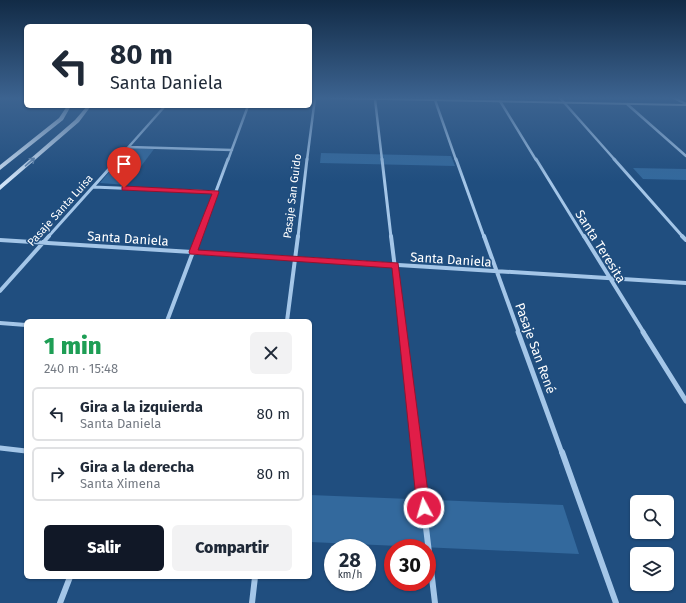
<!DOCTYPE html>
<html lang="es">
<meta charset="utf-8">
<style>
body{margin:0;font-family:"Fira Sans",sans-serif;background:#f2f2f3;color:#1f2937;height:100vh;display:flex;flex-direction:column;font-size:15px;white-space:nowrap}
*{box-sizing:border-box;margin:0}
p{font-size:13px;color:#747a83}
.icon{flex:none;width:22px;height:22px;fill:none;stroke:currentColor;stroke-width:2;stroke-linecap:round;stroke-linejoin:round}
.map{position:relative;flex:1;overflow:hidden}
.side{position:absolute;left:24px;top:319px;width:288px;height:260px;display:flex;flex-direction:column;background:#fff;border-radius:6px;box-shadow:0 1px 3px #0004}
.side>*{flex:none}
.guide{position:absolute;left:24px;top:24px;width:288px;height:84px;border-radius:6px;box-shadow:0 1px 3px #0004;background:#fff;color:#1f2937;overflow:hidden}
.controls{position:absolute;left:630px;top:495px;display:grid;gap:8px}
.controls a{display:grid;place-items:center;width:44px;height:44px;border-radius:6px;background:#fff;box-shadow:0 1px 3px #0004;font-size:20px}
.speed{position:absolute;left:324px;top:539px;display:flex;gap:8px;font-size:20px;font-weight:700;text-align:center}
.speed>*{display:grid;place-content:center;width:52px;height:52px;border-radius:50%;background:#fff;box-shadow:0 1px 3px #0004;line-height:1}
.speed small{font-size:10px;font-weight:400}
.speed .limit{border:6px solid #d22;background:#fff;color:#111}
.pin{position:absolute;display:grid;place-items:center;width:34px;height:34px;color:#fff;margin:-41px -17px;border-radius:50% 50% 50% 0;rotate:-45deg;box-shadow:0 0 4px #0007}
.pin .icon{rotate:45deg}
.me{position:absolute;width:44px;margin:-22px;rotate:354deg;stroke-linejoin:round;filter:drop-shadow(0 0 3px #0008)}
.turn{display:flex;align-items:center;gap:14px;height:84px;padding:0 20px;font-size:18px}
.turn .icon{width:52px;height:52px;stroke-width:2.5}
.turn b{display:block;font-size:28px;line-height:34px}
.round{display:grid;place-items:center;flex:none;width:42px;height:42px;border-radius:6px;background:#f2f2f3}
.overview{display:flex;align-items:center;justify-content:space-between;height:68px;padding:0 20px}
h1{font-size:24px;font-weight:800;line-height:30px;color:#1e9e55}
.action{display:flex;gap:8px;margin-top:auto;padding:8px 20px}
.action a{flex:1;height:46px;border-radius:6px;background:#111827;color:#fff;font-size:16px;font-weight:800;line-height:46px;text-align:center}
.action a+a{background:#f2f2f3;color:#1f2937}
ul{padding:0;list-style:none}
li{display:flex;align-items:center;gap:12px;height:54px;margin:0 8px 6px;padding:0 12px;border:2px solid #e0e1e3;border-radius:6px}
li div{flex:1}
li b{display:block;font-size:15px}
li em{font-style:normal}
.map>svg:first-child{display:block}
.green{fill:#33699d}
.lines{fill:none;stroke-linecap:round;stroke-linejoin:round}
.street-far4{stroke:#a4c6e8;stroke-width:2.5}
.street-far3{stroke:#a4c6e8;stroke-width:3}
.street-far2{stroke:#a4c6e8;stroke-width:4}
.street-far1{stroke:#a4c6e8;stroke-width:5}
.street{stroke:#a4c6e8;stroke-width:6}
.secondary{fill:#cfe2f6;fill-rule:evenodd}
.oneway{stroke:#6689af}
.route{fill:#e11d48;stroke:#92132f}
.labels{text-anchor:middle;stroke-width:3;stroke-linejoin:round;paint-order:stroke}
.far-street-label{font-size:11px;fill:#fff;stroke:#204e7f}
.street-label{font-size:13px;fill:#fff;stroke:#204e7f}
</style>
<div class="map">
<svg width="686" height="603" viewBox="0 0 686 603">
<rect width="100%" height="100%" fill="#204e7f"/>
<path class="green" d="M131 148 154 149 127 185 100 183 127 150Z
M321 153 451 156 455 166 320 163Z
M633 168 686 169V180L643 179Z
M310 495 563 505 579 554 310 542Z"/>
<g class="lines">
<path class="street-far4" d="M560 98 615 160
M674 98 686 104
M375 99 382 160
M435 100 456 160
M500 101 536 160
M627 104 686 156
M129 147 232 150
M117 160 165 106
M228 160 248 106
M307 160 315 98"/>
<path class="street-far3" d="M382 159 391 237
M456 159 484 237
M536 159 584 237
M614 159 683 237
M93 187 216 192
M48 237 118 159
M199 237 228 159
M298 237 307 159"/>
<path class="street-far2" d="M391 236 403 333
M484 236 519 333
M584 236 644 333
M682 236 686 240
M0 240 686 283
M0 291 49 236
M167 321 199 236
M287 321 298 236
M0 323 26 325"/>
<path class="street-far1" d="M403 332 417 453
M518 332 562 453
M643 332 686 401
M0 448 26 451"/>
<path class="street" d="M417 452 435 603
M562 452 616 603
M60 603 70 577
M252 603 255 577"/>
<path class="secondary" d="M329 98H382L686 104V106L331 99Z
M67 106H71L63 120 0 170V165L59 118Z
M87 106H91L79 122 0 190V185L75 120Z"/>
</g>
<defs><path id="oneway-shaft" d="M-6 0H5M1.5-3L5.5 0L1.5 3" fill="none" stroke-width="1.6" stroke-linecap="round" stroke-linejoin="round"/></defs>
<use class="oneway" href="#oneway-shaft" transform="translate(30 162) rotate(-41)"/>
<linearGradient id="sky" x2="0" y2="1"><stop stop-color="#122b46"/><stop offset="0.54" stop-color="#3c6390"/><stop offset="1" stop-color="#3c6390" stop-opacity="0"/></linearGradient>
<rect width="686" height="182" fill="url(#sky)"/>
<path class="route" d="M124 186 218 191 219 192 198 250 398 263 430 508 428 513 424 515 419 513 417 508 392 268 190 254 189 252 212 194 122 190V187Z"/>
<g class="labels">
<g class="far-street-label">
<text transform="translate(292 196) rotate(-83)" y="4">Pasaje San Guido</text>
<text transform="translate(60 210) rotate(-48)" y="4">Pasaje Santa Luisa</text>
</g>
<g class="street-label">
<text transform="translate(128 238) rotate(4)" y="5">Santa Daniela</text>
<text transform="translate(601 246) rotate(58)" y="5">Santa Teresita</text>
<text transform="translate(451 259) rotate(4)" y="5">Santa Daniela</text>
<text transform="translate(536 348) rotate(70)" y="5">Pasaje San René</text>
</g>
</g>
</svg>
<div class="controls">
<a><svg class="icon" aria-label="search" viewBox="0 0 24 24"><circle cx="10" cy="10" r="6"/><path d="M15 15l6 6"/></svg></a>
<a><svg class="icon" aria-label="layers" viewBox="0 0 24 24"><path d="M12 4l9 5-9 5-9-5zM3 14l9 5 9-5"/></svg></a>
</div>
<div class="speed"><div>28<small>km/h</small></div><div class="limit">30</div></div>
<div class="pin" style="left:124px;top:188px;background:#d93025"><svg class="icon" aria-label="arrive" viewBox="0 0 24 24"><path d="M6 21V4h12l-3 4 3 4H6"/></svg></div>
<svg class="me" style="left:424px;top:508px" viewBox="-20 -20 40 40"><circle r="17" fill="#e11d48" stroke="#fff" stroke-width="3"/><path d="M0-11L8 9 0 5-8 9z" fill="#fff"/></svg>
<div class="guide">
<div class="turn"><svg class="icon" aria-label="left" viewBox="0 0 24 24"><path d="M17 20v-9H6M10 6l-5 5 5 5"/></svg><div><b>80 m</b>Santa Daniela</div></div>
</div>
<section class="side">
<div class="overview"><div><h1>1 min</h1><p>240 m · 15:48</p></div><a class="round"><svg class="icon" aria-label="close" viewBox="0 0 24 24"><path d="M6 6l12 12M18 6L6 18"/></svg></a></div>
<ul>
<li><svg class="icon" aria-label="left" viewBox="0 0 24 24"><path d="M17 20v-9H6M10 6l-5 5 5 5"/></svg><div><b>Gira a la izquierda</b><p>Santa Daniela</p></div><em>80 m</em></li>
<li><svg class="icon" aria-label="right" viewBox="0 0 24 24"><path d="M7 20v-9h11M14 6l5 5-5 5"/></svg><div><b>Gira a la derecha</b><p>Santa Ximena</p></div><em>80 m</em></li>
</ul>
<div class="action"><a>Salir</a><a>Compartir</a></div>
</section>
</div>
